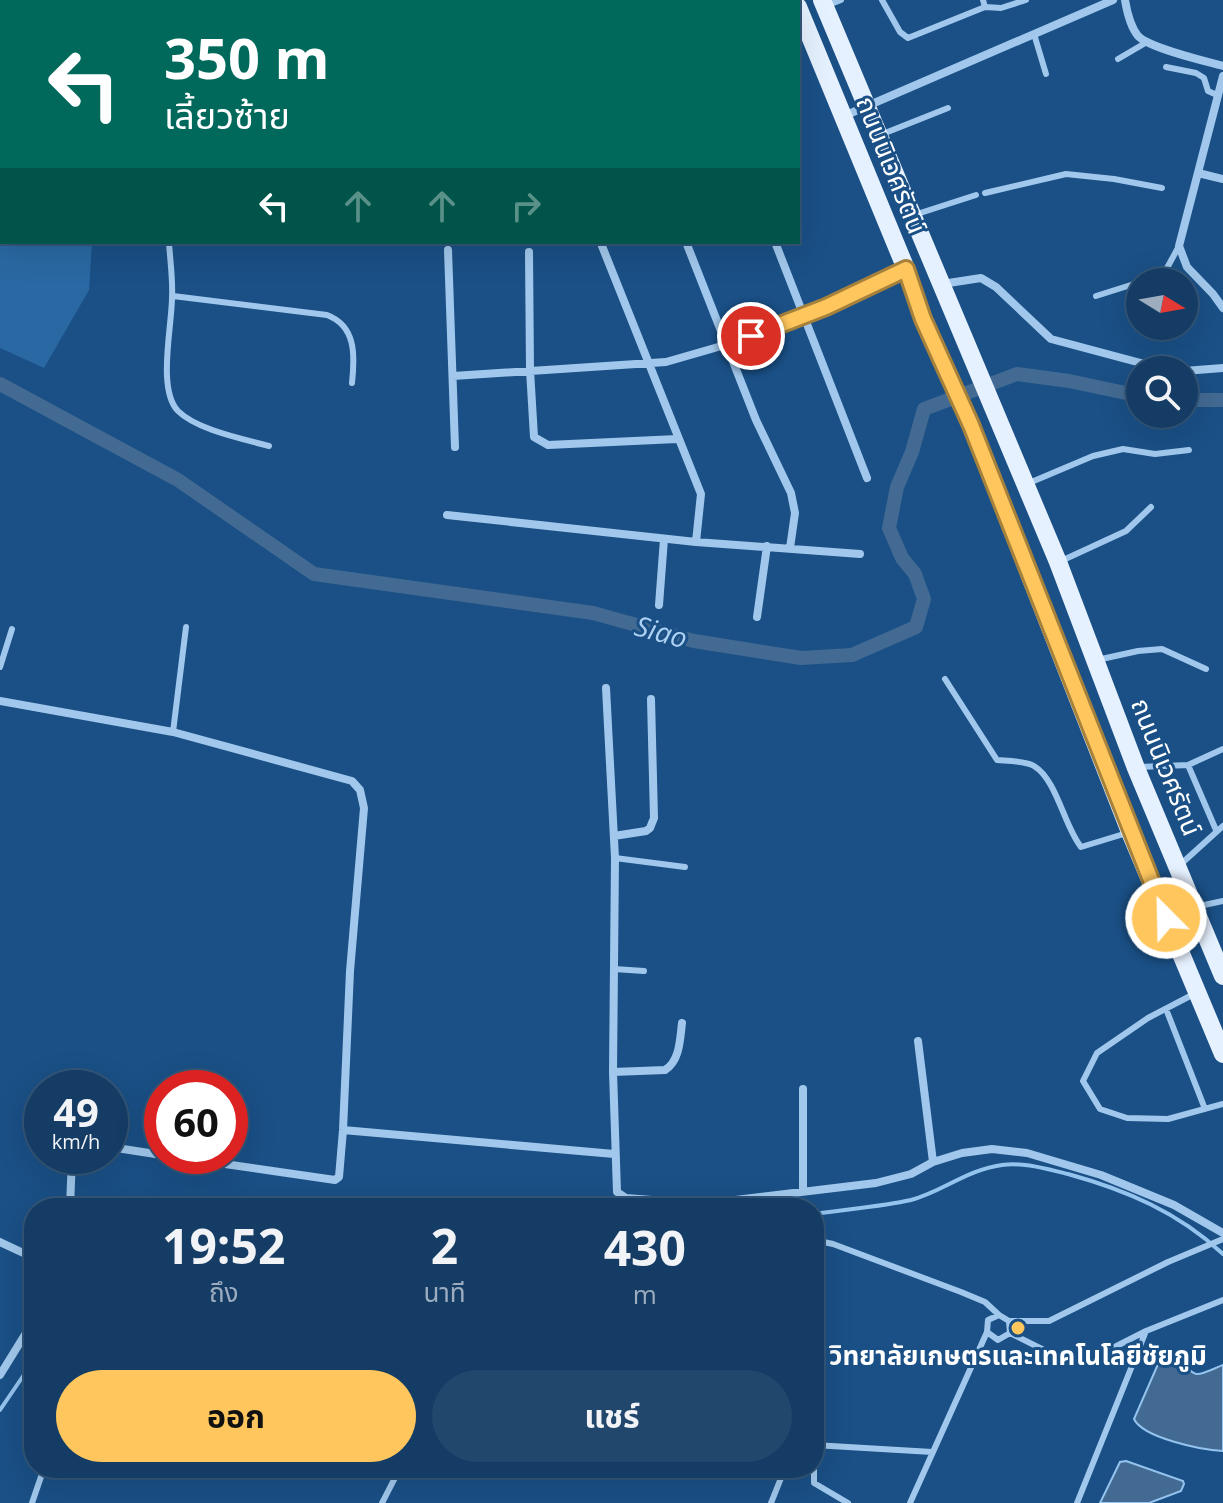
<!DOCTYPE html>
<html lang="th">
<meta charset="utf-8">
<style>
body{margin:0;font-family:"Open Sans","Noto Sans Thai",sans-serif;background:#21476d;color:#f1f3f6;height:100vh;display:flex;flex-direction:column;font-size:30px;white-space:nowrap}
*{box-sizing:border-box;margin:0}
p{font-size:26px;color:#9dadbf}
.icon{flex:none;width:44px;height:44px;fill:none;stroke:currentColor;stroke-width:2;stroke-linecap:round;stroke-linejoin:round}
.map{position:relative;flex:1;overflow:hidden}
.drawer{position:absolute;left:24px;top:1198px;width:800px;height:280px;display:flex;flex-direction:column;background:#143c64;border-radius:32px;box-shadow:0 8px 32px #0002,0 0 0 2px #335678}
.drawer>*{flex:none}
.hud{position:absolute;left:0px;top:0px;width:800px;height:244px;box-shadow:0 8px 32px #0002,0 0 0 2px #335678;background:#00695c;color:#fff;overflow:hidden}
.needle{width:52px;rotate:101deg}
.controls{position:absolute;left:1126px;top:268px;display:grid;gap:16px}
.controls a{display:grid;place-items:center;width:72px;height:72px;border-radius:50%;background:#143c64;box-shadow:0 8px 32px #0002,0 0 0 2px #335678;font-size:40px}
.speed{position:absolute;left:24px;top:1070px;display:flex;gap:16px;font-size:40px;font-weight:700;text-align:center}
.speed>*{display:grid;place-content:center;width:104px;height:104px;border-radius:50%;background:#143c64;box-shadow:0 8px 32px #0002,0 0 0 2px #335678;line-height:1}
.speed small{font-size:20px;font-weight:400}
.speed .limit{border:12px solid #d22;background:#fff;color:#111}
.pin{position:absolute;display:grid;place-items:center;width:68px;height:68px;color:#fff;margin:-34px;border:4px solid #fff;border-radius:50%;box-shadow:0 2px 8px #0007}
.me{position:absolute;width:88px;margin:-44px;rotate:337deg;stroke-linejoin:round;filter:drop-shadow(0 0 6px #0008)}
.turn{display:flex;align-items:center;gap:28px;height:168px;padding:0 32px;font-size:36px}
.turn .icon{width:104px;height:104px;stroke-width:2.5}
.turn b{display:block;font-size:56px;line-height:68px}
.lanes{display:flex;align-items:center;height:76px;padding:0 32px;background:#0003;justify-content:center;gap:40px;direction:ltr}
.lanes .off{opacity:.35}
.eta{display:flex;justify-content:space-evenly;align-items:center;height:136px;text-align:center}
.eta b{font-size:48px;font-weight:700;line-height:56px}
.cta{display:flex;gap:16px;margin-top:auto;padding:16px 32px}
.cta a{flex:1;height:92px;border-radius:48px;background:#fec65d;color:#111;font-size:32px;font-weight:700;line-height:92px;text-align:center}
.cta a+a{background:#21476d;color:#f1f3f6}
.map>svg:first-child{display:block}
.green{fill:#2a68a3}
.water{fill:#436a92;stroke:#94c3ee;stroke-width:2}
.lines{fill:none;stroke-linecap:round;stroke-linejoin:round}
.stream{stroke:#94c3ee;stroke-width:4}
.canal{stroke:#436a92;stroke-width:14}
.path{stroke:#a1c8ec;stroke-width:2;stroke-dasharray:4 6;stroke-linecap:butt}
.lane{stroke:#a1c8ec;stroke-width:6}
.street{stroke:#a1c8ec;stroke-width:8}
.primary{stroke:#e6f1ff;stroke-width:18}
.route-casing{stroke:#a5813c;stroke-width:20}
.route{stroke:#fec65d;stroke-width:14}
.poi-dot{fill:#fec65d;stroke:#1a5086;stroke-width:3}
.labels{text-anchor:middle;stroke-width:6;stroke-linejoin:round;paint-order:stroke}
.street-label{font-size:26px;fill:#fff;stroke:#1a5086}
.poi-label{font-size:26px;font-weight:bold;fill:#fff;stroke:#1a5086}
.water-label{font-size:28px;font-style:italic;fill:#add1f3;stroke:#1a5086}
</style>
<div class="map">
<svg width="1223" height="1503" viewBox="0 0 1223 1503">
<rect width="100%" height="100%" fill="#1a5086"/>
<path class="green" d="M0 0H107L2 2V242H92L89 290 44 368 0 348Z"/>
<path class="water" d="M1175 1353C1197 1379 1191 1378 1223 1365V1451C1202 1450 1143 1438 1134 1419L1162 1355Z
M1126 1461 1183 1481 1184 1484 1181 1491 1149 1503H1100L1120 1462Z"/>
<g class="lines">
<path class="stream" d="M814 1214C846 1209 880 1207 911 1200 942 1192 966 1170 1002 1165 1024 1162 1046 1169 1068 1174 1126 1190 1178 1212 1223 1254
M0 1410 34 1360"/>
<path class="canal" d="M0 384 178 480 314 574 593 613 694 641 801 658 852 655 916 627 924 599 915 574 902 558 889 528 897 487 912 452 924 409 1017 374 1069 381 1140 396
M1184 400H1223"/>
<path class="path" d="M597 1473 603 1468"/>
<path class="lane" d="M882 0 900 32 908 38 985 7 983 0
M178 2V0
M828 5 841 0
M985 7 1001 8 1026 0
M1034 34 1046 74
M1118 59 1147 42
M1166 67 1196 73 1204 78 1208 91 1217 95
M880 135 948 108
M985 193 1066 174 1114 179 1162 188
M914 215 976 195
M169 242C170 260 173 279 172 297 172 327 157 389 178 411 197 430 244 439 269 446
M173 296 327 315C356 326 355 355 352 383
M1096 296 1153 278 1167 268 1179 246
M1029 483 1093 456 1123 449 1155 454 1189 450
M1061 561 1126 531 1151 507
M1097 660 1138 651 1162 649 1206 669
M0 667 12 629
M945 679 997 760C1008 761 1025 761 1034 766 1057 780 1064 826 1081 847L1127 833
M173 732 186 627
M1188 765 1216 830
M1139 767 1188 765 1223 749
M615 858 685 867
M1181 864 1223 826
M1169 917 1195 907 1223 901
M614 969 644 971
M1194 994 1148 1018 1097 1053 1083 1081 1100 1109 1127 1118 1168 1119 1223 1104
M1166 1009 1205 1109
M814 1240 833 1244 961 1292 985 1302 999 1315
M1009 1321H1049L1168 1262 1223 1239
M1010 1333 1042 1349 1074 1360 1091 1359 1146 1331 1223 1300
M814 1445 932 1452
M814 1467 819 1445
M814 1468V1483L848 1503
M32 1503 44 1468
M382 1503 400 1468
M771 1503 785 1468
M910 1503 987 1332 988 1320 999 1315 1009 1321 1010 1333 998 1340 987 1332
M1077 1503 1146 1331"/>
<path class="street" d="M1125 0C1127 12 1130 26 1138 36 1149 48 1205 61 1223 66
M394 2V0
M1223 76 1179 246 1187 267 1213 294 1223 308
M844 116 1113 0
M1198 173 1223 179
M686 242 756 420 791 493 795 513 790 548
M775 242 867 478
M602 246 701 494 696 542
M448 250 455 447
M529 252 530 370 534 437 548 445 677 439
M942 284 981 278 996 287 1051 339 1167 370
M1184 371 1223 368
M453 376 666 362 725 345 803 317 905 269
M447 515 696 542 860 554
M659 605 664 539
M757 617 767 546
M606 688 615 858 613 1072 617 1192 626 1198 703 1204 876 1183 911 1174 933 1162 962 1153 992 1149 1027 1153 1101 1175 1174 1205 1223 1233
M0 701 173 732 352 781 360 790 364 808 350 971 343 1130 339 1177 335 1180 169 1156
M614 836 646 831 650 828 654 818 651 699
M918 1041 933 1162
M613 1072 665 1070C680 1061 680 1039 682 1023
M343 1130 614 1154
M110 1147 162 1155
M803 1190V1089
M70 1208 72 1156
M0 1242 34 1258
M0 1375 34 1320"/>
<path class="primary" d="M822 0 1058 562 1136 768 1223 976
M798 7 906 269 923 319 971 425 1130 832 1223 1054"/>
</g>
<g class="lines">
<defs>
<path id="route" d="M751 336 826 307 906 269 923 319 971 425 1166 918"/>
</defs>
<use href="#route" class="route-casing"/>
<use href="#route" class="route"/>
</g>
<circle class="poi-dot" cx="1018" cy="1328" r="8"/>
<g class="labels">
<g class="street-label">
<text transform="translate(891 165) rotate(68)" y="9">ถนนนิเวศรัตน์</text>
<text transform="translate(1166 767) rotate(68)" y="9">ถนนนิเวศรัตน์</text>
</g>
<g class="poi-label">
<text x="1018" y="1365">วิทยาลัยเกษตรและเทคโนโลยีชัยภูมิ</text>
</g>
<g class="water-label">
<text transform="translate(661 632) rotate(15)" y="10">Siao</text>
</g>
</g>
</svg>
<div class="controls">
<a><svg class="needle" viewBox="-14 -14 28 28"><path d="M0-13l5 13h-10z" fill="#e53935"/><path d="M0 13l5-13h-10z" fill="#9dadbf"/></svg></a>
<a><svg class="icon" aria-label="search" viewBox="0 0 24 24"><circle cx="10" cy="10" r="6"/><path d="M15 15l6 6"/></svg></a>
</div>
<div class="speed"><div>49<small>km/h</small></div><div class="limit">60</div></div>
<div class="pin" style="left:751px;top:336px;background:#d93025"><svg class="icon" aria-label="arrive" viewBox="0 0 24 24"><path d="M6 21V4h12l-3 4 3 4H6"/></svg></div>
<svg class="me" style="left:1166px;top:918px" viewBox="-20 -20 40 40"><circle r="17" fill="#fec65d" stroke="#fff" stroke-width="3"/><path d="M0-11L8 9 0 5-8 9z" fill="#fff"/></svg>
<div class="hud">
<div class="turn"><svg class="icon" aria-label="left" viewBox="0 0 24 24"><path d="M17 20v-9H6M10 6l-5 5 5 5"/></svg><div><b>350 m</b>เลี้ยวซ้าย</div></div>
<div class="lanes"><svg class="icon" aria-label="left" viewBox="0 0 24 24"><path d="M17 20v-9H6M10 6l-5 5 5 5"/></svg><svg class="icon off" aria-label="ahead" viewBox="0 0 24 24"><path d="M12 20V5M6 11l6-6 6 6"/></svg><svg class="icon off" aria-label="ahead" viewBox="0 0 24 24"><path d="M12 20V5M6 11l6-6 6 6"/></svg><svg class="icon off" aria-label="right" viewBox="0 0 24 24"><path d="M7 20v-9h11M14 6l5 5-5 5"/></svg></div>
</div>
<section class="drawer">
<div class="eta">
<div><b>19:52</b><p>ถึง</p></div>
<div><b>2</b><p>นาที</p></div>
<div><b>430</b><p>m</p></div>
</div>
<div class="cta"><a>ออก</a><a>แชร์</a></div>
</section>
</div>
